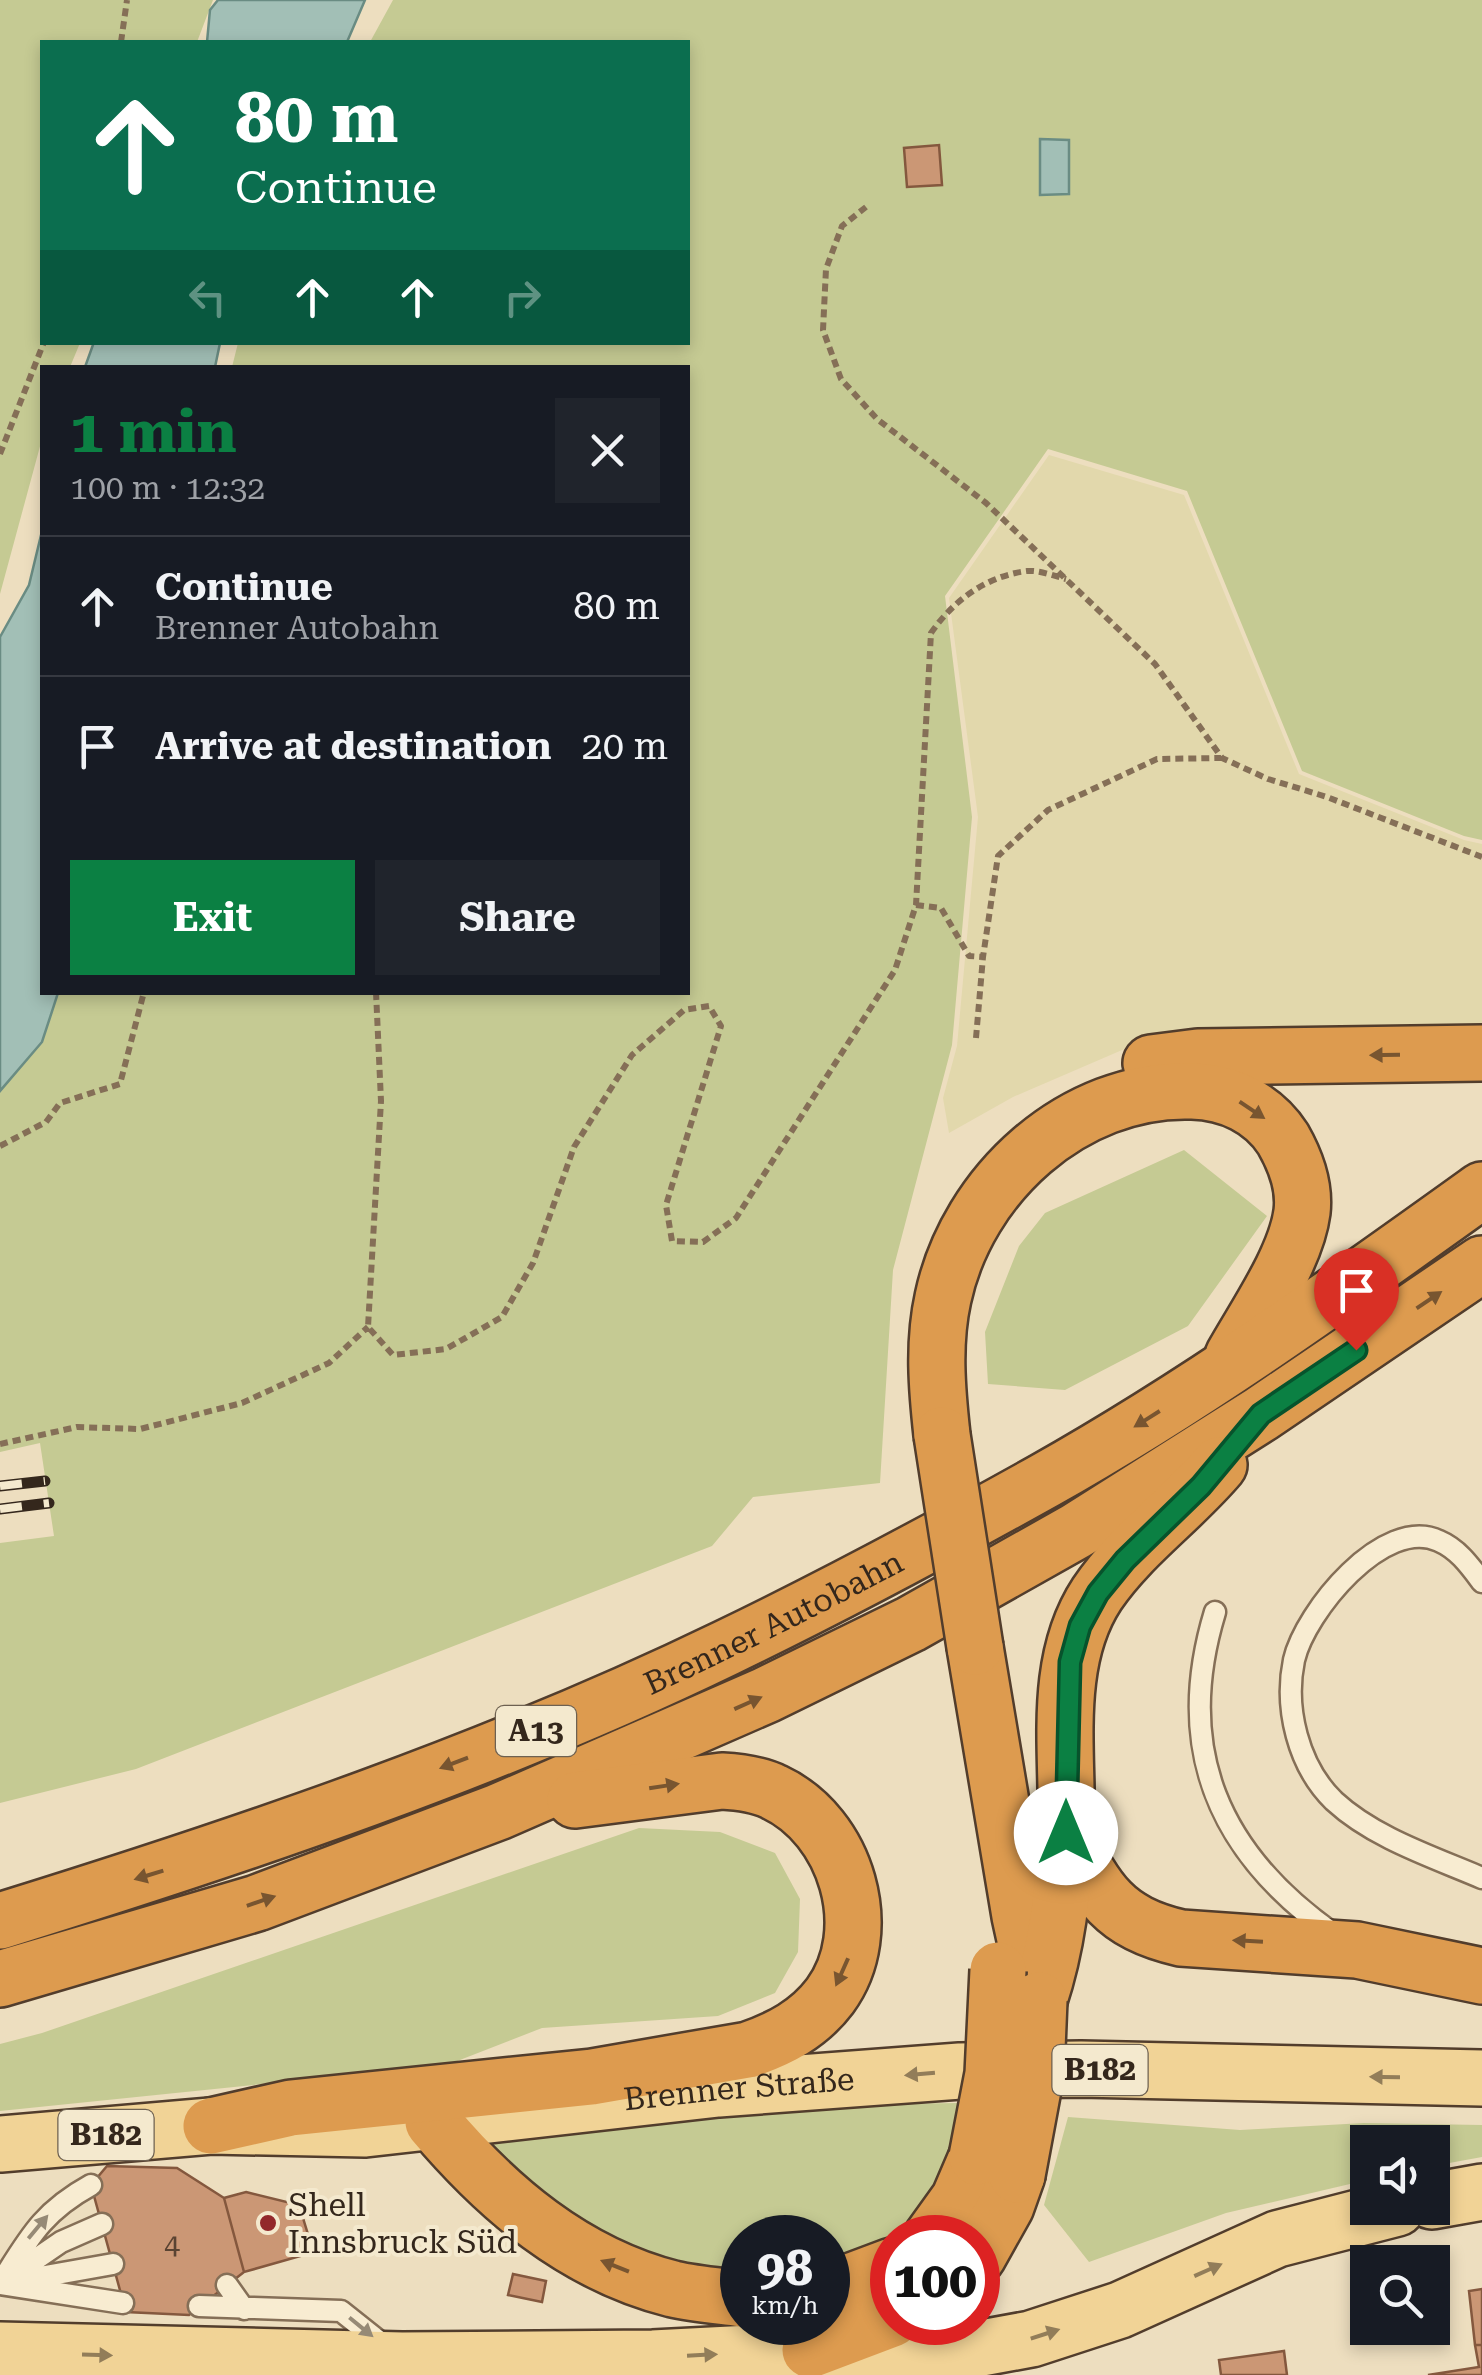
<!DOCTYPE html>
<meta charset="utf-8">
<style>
body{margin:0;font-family:"Roboto Serif",serif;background:#20242c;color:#f1f3f6;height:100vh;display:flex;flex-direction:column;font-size:38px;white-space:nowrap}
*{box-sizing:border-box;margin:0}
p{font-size:32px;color:#9ea1a6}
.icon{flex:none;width:55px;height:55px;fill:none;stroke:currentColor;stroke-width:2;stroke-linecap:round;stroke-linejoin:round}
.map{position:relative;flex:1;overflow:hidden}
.side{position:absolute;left:40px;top:365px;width:650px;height:630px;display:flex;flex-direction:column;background:#171b24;border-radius:0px;box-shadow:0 5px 15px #0003}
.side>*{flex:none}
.banner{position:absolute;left:40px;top:40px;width:650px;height:305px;border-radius:0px;box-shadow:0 5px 15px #0003;background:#0b6e4f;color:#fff;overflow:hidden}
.buttons{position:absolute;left:1350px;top:2125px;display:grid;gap:20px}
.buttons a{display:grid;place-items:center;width:100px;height:100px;border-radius:0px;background:#171b24;box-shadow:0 5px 15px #0003;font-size:50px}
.speed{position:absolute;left:720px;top:2215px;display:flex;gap:20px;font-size:50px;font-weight:700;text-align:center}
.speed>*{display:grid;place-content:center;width:130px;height:130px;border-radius:50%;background:#171b24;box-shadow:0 5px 15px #0003;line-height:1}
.speed small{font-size:25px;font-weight:400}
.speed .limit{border:15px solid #d22;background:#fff;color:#111}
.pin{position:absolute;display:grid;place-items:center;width:85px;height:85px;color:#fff;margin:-102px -42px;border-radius:50% 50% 50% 0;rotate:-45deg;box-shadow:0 0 10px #0007}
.pin .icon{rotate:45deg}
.me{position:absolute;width:110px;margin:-55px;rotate:0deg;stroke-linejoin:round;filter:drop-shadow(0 0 8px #0008)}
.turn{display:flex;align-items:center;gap:35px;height:210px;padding:0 30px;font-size:45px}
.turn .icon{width:130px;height:130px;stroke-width:2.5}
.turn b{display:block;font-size:70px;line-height:85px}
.lanes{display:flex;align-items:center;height:95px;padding:0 30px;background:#0003;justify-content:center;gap:50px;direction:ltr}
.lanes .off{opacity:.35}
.round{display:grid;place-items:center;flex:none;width:105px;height:105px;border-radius:0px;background:#20242c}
.head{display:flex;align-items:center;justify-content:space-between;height:170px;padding:0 30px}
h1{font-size:60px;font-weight:700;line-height:75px;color:#0b8043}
.primary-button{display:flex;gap:20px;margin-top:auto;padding:20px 30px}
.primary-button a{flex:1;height:115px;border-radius:0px;background:#0b8043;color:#fff;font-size:40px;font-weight:700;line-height:115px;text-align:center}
.primary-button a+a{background:#20242c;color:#f1f3f6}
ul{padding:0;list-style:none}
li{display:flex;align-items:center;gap:30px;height:140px;padding:0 30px;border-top:2px solid #363941}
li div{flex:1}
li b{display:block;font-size:38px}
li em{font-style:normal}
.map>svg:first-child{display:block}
.farmland{fill:#e2d8ac}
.green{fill:#c5ca93}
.water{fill:#a2bfb6;stroke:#6a8c83;stroke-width:2.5}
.building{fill:#cb9775;stroke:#84583e;stroke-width:2.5}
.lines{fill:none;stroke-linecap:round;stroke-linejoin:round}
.lane-casing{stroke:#856f57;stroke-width:25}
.primary-casing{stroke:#523d2c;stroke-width:60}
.highway-casing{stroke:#523d2c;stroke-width:60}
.path{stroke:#856f57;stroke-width:6;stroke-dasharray:8 5;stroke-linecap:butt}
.lane{stroke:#f8ecd1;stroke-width:20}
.primary{stroke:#f1d396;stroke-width:55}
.highway{stroke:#dd9b4f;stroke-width:55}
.rail-casing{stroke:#34271c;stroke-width:11}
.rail{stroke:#f4e9ce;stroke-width:8;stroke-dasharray:22;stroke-linecap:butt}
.highway-bridge-casing{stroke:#523d2c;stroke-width:60;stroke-linecap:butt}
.highway-bridge{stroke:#dd9b4f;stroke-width:55}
.oneway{fill:#785530}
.oneway2{fill:#927d59}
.oneway3{fill:#968a76}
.route-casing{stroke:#07532c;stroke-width:25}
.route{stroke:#0b8043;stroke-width:18}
.poi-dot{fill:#93282b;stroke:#f4e9ce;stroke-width:4}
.labels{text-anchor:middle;stroke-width:8;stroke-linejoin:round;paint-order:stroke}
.number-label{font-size:28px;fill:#5a4332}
.shield{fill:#f4e9ce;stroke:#6e6151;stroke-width:2.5}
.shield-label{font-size:30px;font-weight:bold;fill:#34271c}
.street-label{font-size:32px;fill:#34271c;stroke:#f4e9ce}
.poi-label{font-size:32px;fill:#34271c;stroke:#f4e9ce;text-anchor:start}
</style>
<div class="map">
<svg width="1482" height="2375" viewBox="0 0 1482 2375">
<rect width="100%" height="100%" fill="#eddebf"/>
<path class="farmland" d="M1049 455 1184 495 1299 774 1464 840 1482 844V1028L1143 1041 1013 1097 949 1133 943 1098 957 1046 978 817 949 598Z"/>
<path class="green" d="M0 0H213L197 42H42V342L80 343 70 367 42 368V439L0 594Z
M393 0H1482V840L1464 836 1302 771 1187 491 1048 449 945 596 972 817 952 1045 893 1270 880 1483 753 1497 712 1546 136 1769 0 1803V1543L54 1536 40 1443 0 1452V1091L42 1042 58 993 688 992V368L232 367 238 343 688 342V42H370Z
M1184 1150 1267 1216 1188 1326 1065 1390 988 1384 985 1332 1019 1246 1045 1213Z
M639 1828 720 1832 775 1853 800 1899 798 1952 775 1993 718 2016 542 2028 447 2065 0 2111V2044L42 2033Z
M959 2103C953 2129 950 2163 938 2186 914 2228 873 2254 828 2266V2238H742V2274C680 2264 619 2249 565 2215 537 2198 503 2158 479 2135L727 2106Z
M1068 2117 1240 2130 1364 2123 1482 2125V2157L1433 2166 1432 2142H1368L1367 2180 1226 2213 1089 2262 1044 2205Z"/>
<path class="water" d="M218 0H365L347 42H207L210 10Z
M1040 139 1069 140V194L1040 195Z
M94 342H220V343L215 367H85Z
M42 531V992L58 993 42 1042 0 1091V637L29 585Z"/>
<path class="building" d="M939 145 942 185 907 187 904 148Z
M107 2166 177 2168 224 2198 244 2272 189 2315 126 2312 91 2185Z
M246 2192 299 2205 310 2241 304 2255 244 2272 224 2198Z
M513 2274 546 2281 542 2302 508 2295Z
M1482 2289V2345H1475L1469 2291Z
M1475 2345H1482V2375H1428L1479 2367Z
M1284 2351 1287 2375H1221L1219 2360Z"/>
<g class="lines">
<defs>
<path id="lane" d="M1482 1582C1470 1566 1458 1549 1439 1541 1384 1515 1305 1612 1294 1660 1284 1708 1298 1766 1334 1801 1374 1838 1433 1857 1482 1878
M1215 1612C1173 1750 1219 1854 1335 1935
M10 2277 61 2242 102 2224
M17 2281 113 2264
M0 2284C29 2238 42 2212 91 2185
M0 2284 123 2303
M227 2285 244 2309
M199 2306 341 2311 385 2346"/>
<g id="primary">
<path id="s1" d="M0 2144 211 2126 365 2129 718 2089 960 2071 1081 2069 1482 2078"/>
<path d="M1432 2201 1482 2192"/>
<path d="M0 2350 402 2360 653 2358 810 2350 864 2355H943L1031 2339 1120 2310 1277 2239 1397 2208"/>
</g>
<g id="highway">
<path d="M1151 1063 1198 1057 1482 1053"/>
<path d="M942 1435C937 1390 933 1343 943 1298 967 1185 1073 1087 1192 1091 1229 1092 1263 1108 1283 1139 1295 1160 1305 1187 1302 1212 1296 1258 1256 1315 1233 1356"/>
<path d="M975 1647 1020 1916 1036 1989"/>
<path d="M1066 1833C1097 1892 1112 1922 1181 1938L1357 1950 1482 1976"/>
<path id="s2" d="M0 1921C245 1845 495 1760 726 1648 834 1596 940 1539 1044 1481 1197 1395 1340 1292 1482 1190"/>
<path d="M0 1979 257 1903 498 1812 766 1695 911 1624 1076 1531 1261 1414 1482 1264"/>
<path d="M1039 2000C1057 1946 1063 1891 1066 1834 1069 1755 1051 1664 1097 1594 1130 1545 1181 1510 1219 1465"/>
<path d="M433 2122C497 2198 574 2264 673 2289 695 2294 720 2296 742 2299"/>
<path d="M211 2126 291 2108 592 2077 748 2050C780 2039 809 2024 830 1996 878 1931 847 1826 774 1792 758 1784 740 1782 722 1781L575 1800"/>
<path d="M931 2238 959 2199 977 2157"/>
<path d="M978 2256 1006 2206 1017 2175"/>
<path d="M828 2290 892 2266"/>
<path d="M810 2350 892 2319"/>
</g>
</defs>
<use href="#lane" class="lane-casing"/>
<use href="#primary" class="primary-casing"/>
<use href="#highway" class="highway-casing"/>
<path class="path" d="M121 42 127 0
M866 207 842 226 826 269 823 330 841 379 877 419 986 503 1155 664 1222 758 1268 779 1327 797 1482 857
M0 454 44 342
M916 905 941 908 969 956 983 957
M376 992 381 1101 368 1327 393 1355 446 1349 502 1317 533 1263 574 1147 632 1055 684 1010 709 1006 721 1026 666 1205 672 1241 703 1242 736 1218 895 970 916 905 931 633C953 601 986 576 1027 571 1039 570 1054 576 1066 579
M976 1038 983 957 998 856 1048 810 1157 759 1221 758
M0 1146 46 1122 60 1103 120 1084 144 992
M0 1444 77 1427 140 1429 242 1403 329 1363 368 1327"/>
<use href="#lane" class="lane"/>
<use href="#primary" class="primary"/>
<use href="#highway" class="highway"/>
<defs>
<path id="rail" d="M0 1486 45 1481
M0 1509 49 1503"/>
</defs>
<use href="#rail" class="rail-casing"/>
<use href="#rail" class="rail"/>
<defs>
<path id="highway-bridge" d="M942 1435 975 1647
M977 2157 993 2074 998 1970
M1017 2175 1036 2073 1039 2000"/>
</defs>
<use href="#highway-bridge" class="highway-bridge-casing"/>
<use href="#highway-bridge" class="highway-bridge"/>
</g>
<defs><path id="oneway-solid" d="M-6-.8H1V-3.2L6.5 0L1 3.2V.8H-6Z" transform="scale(2.5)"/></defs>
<g class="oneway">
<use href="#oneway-solid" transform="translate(1385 1055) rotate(179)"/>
<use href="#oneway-solid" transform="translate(1252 1110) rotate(34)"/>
<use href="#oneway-solid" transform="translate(1429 1300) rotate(-34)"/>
<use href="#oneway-solid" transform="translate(1147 1419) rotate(148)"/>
<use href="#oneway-solid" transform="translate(748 1703) rotate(-24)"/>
<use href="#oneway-solid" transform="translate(454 1763) rotate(159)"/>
<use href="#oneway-solid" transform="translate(664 1786) rotate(-9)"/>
<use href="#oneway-solid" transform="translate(149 1875) rotate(163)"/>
<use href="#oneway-solid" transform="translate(261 1901) rotate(-19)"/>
<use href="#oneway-solid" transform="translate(1248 1941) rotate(-177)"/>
<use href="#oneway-solid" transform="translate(842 1972) rotate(114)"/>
<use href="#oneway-solid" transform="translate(615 2266) rotate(-158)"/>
</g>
<g class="oneway2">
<use href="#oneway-solid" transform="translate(920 2074) rotate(175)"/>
<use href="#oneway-solid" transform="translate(1385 2077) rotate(-179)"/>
<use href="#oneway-solid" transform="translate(1208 2270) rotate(-24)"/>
<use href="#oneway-solid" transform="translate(1045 2334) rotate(-18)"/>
<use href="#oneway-solid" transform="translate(97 2355) rotate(2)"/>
<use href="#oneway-solid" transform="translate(702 2355) rotate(-3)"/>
</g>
<g class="oneway3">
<use href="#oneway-solid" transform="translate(38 2227) rotate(-50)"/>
<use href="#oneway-solid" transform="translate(361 2327) rotate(39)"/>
</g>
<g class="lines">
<defs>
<path id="route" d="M1066 1833 1070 1662 1080 1626 1098 1593 1125 1560 1201 1486 1261 1414 1356 1350"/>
</defs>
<use href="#route" class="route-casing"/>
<use href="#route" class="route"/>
</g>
<circle class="poi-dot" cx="268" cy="2223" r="10"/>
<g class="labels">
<g class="number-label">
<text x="172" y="2254">4</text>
</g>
<g class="shield">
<rect x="496" y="1706" width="80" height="50" rx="8"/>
<rect x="1052.5" y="2045" width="95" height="50" rx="8"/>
<rect x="58.5" y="2110" width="95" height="50" rx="8"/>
</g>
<g class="shield-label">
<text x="536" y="1741">A13</text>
<text x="1100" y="2080">B182</text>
<text x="106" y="2145">B182</text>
</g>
<g class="street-label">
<text dy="11" stroke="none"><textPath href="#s2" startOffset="830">Brenner Autobahn</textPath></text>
<text dy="11" stroke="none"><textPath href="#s1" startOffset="742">Brenner Straße</textPath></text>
</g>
<g class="poi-label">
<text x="288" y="2216">Shell<tspan x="288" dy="37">Innsbruck Süd</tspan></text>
</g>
</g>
</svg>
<div class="buttons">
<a><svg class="icon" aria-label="sound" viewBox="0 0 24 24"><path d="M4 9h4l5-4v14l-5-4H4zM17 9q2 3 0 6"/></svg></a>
<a><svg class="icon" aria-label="search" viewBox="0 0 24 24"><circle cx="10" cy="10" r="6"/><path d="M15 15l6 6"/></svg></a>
</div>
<div class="speed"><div>98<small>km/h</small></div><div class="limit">100</div></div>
<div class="pin" style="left:1356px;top:1350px;background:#d93025"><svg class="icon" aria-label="arrive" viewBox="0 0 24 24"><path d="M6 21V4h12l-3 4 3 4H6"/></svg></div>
<svg class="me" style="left:1066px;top:1833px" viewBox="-20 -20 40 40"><circle r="19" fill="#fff"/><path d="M0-13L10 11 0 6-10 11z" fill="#0b8043"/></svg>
<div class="banner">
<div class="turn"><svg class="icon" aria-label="ahead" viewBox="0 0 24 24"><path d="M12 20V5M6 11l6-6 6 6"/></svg><div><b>80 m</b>Continue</div></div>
<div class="lanes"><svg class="icon off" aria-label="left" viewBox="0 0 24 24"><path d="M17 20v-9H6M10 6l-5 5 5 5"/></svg><svg class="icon" aria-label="ahead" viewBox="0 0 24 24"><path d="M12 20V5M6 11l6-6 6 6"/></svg><svg class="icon" aria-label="ahead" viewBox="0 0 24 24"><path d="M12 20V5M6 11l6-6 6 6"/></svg><svg class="icon off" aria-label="right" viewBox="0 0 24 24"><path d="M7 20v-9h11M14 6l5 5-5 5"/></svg></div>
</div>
<section class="side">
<div class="head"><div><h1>1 min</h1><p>100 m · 12:32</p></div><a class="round"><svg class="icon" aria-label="close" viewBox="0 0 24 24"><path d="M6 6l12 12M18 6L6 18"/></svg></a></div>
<ul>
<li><svg class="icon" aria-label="ahead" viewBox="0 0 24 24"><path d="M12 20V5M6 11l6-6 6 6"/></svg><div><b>Continue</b><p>Brenner Autobahn</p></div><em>80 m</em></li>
<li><svg class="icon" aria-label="arrive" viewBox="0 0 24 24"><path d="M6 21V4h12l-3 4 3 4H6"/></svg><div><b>Arrive at destination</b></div><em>20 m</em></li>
</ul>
<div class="primary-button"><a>Exit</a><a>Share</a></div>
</section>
</div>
